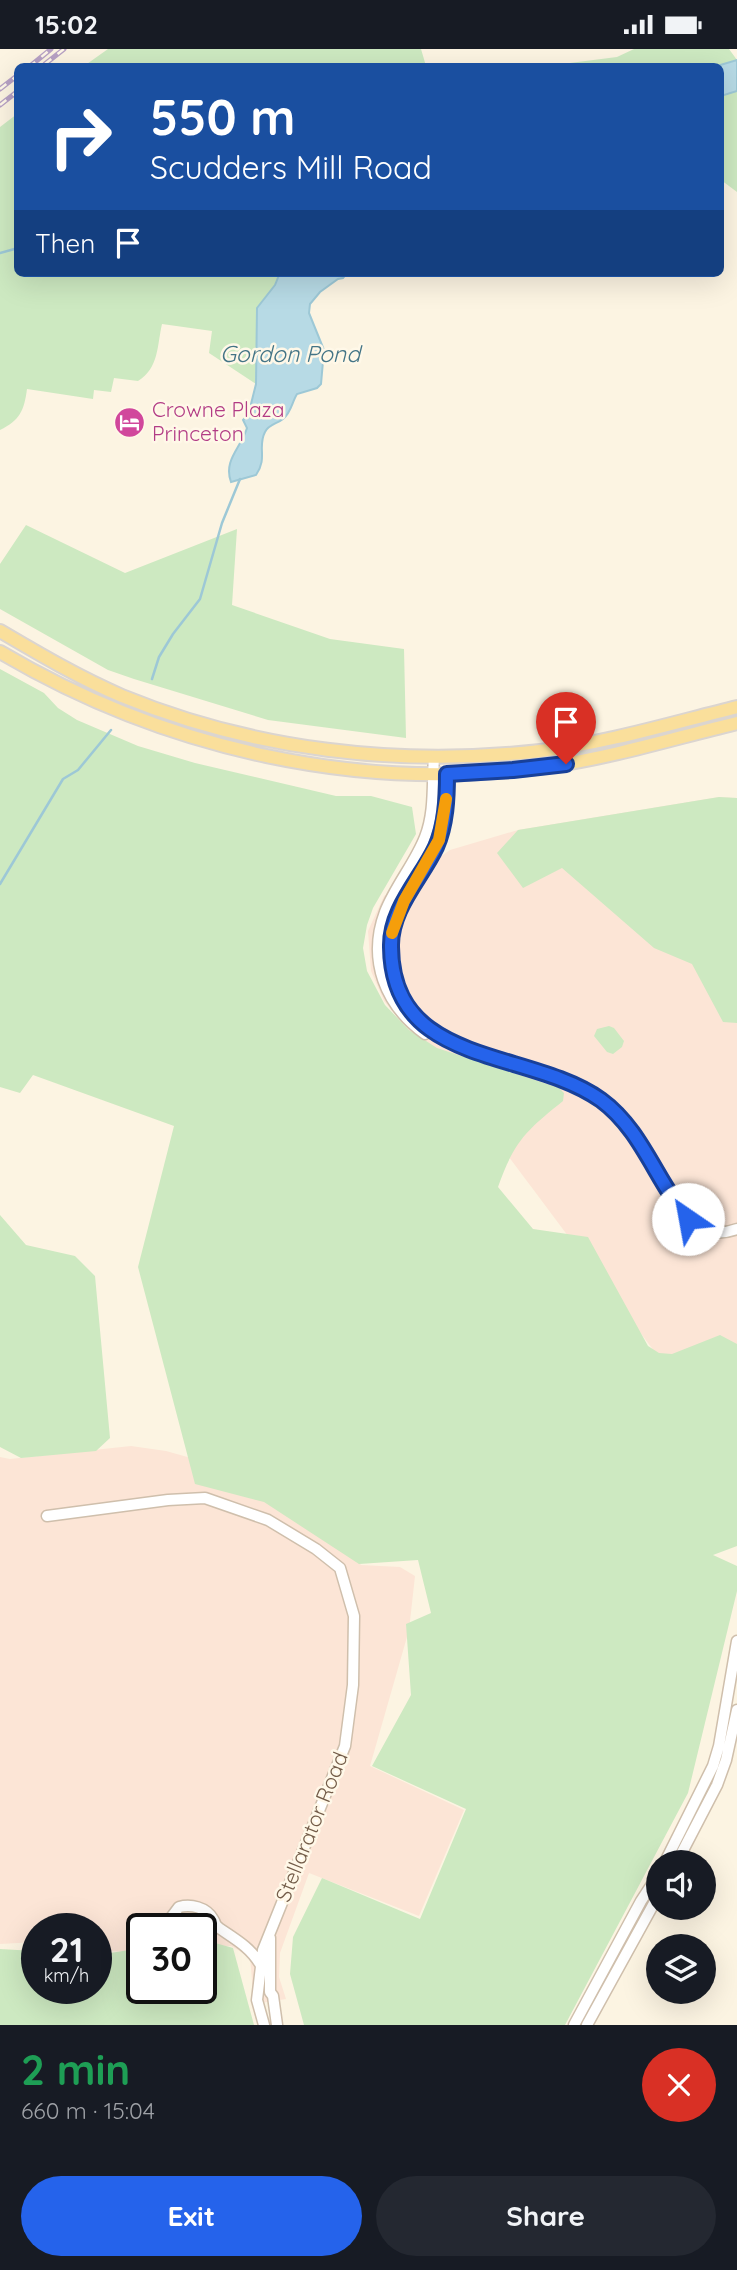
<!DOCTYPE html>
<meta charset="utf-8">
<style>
body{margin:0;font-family:Quicksand,sans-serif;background:#242831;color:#f1f3f6;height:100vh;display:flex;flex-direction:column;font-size:26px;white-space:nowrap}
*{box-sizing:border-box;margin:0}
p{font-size:23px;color:#9ea1a6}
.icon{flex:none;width:38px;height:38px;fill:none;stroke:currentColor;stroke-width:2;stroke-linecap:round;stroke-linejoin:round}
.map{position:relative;height:1976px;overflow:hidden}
.details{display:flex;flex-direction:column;background:#171b24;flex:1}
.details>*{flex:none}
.banner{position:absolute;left:14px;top:14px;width:710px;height:214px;border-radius:10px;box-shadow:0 7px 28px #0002;background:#1a4fa0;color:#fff;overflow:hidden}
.fabs{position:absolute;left:646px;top:1801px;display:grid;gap:14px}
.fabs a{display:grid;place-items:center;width:70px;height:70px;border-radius:50%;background:#171b24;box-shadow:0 7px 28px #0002;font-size:35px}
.speed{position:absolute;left:21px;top:1864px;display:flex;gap:14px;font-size:35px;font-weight:700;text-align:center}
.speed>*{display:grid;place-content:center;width:91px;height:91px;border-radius:50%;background:#171b24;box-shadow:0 7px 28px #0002;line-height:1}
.speed small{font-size:18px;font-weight:400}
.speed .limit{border:4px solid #111;border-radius:10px;background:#fff;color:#111}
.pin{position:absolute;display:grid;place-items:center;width:60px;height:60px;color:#fff;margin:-72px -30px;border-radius:50% 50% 50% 0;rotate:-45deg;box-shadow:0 0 7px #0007}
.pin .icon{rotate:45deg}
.me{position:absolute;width:77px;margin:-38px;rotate:327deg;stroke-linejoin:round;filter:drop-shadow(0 0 5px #0008)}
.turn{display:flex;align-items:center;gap:24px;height:147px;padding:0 21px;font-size:32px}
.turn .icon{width:91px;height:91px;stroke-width:2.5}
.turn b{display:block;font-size:49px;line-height:60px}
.then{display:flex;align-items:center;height:66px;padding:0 21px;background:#0003;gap:14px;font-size:26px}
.round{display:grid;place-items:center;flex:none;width:74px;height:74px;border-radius:37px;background:#242831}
.summary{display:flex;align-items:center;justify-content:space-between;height:119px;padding:0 21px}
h1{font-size:42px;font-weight:800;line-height:52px;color:#1e9e55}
.action{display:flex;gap:14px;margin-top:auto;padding:14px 21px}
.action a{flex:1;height:80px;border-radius:42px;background:#2563eb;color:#fff;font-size:28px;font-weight:800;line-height:80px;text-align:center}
.action a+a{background:#242831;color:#f1f3f6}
.status{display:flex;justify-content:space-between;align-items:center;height:49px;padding:0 35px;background:#171b24;direction:ltr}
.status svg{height:19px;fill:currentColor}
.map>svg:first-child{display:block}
.commercial{fill:#fce5d6}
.green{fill:#cde9c1}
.water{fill:#b7dae5;stroke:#9dc8d6;stroke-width:2}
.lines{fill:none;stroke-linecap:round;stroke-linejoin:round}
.stream{stroke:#9dc8d6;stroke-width:2.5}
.minor-casing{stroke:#cfbfac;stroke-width:13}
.major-casing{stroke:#dbd5d0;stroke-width:16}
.minor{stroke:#fff;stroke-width:10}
.major{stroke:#fadf9b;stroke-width:12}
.rail-casing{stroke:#b7a1c4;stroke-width:5}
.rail{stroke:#fff8e8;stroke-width:2.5;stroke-dasharray:8;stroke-linecap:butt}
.route-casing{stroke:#184099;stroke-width:18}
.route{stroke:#2563eb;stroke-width:12}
.slow{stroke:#f59e0b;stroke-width:12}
.labels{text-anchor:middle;stroke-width:5;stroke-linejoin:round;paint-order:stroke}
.hotel-label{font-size:21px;fill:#b23c85;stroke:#fff8e8;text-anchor:start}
.street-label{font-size:21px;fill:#735c49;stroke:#fff8e8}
.water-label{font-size:23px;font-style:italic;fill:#437486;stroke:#fff8e8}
</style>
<div class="status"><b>15:02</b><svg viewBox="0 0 49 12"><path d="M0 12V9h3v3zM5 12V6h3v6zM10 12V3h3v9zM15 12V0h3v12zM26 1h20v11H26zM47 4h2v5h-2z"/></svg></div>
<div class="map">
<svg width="737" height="1976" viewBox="0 0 737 1976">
<rect width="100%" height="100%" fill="#fcf4e2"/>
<path class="commercial" d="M719 748 737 749V1312L666 1318 488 1080 384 952 371 922 368 882 384 847 450 801 518 781Z
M131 1397 166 1402 191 1409 350 1502 361 1516 400 1518 415 1527 409 1581 370 1717 464 1761 419 1867 309 1824 280 1904 279 1928 286 1950 254 1955 250 1908 231 1897 201 1898V1880H142V1904L96 1901V1880H37V1893L0 1895V1408L10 1410Z"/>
<path class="green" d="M108 0H421L426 17H84Z
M634 0H729L737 11 717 18 546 17 617 8Z
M737 42V143L721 131V47Z
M17 65 18 224H278L279 226 275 236 257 259 256 335 209 304 212 282 162 275C157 297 159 319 138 332L114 329 111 343 94 341 93 350 27 340C24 362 20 371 0 381V78Z
M26 476 125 524 237 480 232 556 330 590 404 600 406 689 268 671 134 630 108 621 0 560V515Z
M0 620 44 644 58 659 77 671 138 697 195 714 336 747H371L412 758 416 785 373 859 367 876 363 899 367 922 385 956 409 981 437 999 559 1039 564 1044 563 1052C527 1081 514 1092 498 1138L533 1180 588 1188 648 1297 659 1304 672 1305 720 1286 737 1295V1497L713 1506 737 1517V1542L688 1744 565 1976H304L290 1925 293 1888 322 1829 420 1870 466 1760 372 1717 411 1646 406 1575 431 1564 418 1511 359 1515 264 1453 195 1435 138 1218 174 1077 33 1026 20 1044 0 1038Z
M737 662V669L614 700 568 709 464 720V717L552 708Z
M719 748 737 749V974L723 973 692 915 654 899 562 819 523 839 497 804 518 781Z
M609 977 614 979 624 992 622 998 613 1005 607 1003 594 987 597 980Z
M0 1166 26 1196 75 1207 95 1227 110 1389 96 1402 21 1409 0 1398Z
M35 1885 37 1939H96V1903L104 1905 142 1899V1939H201V1890L233 1899 254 1976H0V1900L35 1902Z"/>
<path class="water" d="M737 11V42L721 47V18L717 17Z
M278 224H347L343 229 338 230 320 243 310 255 309 264 324 301 321 335 317 339 297 345C292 353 291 364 283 370 277 375 269 375 265 383 257 398 268 409 256 426L231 433C223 411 241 399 247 379L243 371 252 361 251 355 256 335 257 259 275 236 279 226Z"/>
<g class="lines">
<path class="stream" d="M0 204 18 199
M152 630 159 608 173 585 200 550 222 474 240 430
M0 835 63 730 78 721 111 681"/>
<defs>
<path id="minor" d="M447 725C447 749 446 775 436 798 421 830 390 860 391 898 392 1018 528 999 601 1051 642 1081 656 1132 688 1170 702 1183 718 1187 737 1180
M425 985C385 956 367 911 385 863 395 837 415 814 425 788 435 763 432 734 434 708
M47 1467 168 1451 205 1449 268 1471 316 1500 340 1519 354 1567 353 1636 345 1697 263 1901 257 1951 264 1976
M665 1813 713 1717 719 1697 737 1592
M677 1813 717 1736 726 1711 737 1661
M167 1880 170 1870 179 1858C191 1855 206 1858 213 1870 217 1876 213 1874 219 1879 235 1890 250 1898 260 1915
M270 1889V1943L273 1947 277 1976
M574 1976 641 1852 658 1826
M587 1976 658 1847"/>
<path id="major" d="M0 582C39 605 80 629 122 647 254 701 398 718 540 702 606 694 672 674 737 658
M0 603C164 700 361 745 551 717 614 708 675 689 737 674"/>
</defs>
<use href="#minor" class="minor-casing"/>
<use href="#major" class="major-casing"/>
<use href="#minor" class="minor"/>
<use href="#major" class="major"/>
<defs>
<path id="rail" d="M45 15 64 0
M29 18 51 0
M0 40 18 26
M0 56 18 42"/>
</defs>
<use href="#rail" class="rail-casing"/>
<use href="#rail" class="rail"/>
</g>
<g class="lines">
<defs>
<path id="route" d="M566 715 513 721 447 725C447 749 446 775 436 798 421 830 390 860 391 898 392 1019 528 999 601 1051 642 1081 656 1132 688 1170"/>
</defs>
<use href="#route" class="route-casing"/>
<use href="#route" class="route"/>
<path class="slow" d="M392 884 404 852 439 791 446 750"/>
</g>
<defs>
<symbol id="hotel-disc" viewBox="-11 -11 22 22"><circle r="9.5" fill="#d1479c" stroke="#fff8e8"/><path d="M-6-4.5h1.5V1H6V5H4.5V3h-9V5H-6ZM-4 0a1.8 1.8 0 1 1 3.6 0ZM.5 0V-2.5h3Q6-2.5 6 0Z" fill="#fff"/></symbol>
</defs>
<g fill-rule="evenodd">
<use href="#hotel-disc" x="112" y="356" width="35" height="35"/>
</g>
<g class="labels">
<g class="hotel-label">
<text x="152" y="368">Crowne Plaza<tspan x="152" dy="24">Princeton</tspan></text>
</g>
<g class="street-label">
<text transform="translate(312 1778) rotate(-68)" y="7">Stellarator Road</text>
</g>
<g class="water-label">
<text x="290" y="313">Gordon Pond</text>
</g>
</g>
</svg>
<div class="fabs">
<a><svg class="icon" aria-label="sound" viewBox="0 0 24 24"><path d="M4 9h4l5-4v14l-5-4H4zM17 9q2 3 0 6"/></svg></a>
<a><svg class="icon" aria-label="layers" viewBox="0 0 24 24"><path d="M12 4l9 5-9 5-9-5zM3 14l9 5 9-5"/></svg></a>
</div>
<div class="speed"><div>21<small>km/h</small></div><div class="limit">30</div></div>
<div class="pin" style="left:566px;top:715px;background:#d93025"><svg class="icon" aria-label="arrive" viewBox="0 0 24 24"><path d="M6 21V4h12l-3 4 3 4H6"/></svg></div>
<svg class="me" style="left:688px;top:1170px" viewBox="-20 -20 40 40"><circle r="19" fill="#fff"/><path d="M0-13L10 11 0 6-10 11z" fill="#2563eb"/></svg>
<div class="banner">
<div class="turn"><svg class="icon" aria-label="right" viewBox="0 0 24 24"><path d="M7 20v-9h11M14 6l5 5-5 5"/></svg><div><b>550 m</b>Scudders Mill Road</div></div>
<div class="then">Then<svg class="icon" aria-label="arrive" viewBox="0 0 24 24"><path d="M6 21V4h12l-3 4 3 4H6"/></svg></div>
</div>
</div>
<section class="details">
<div class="summary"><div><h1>2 min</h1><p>660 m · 15:04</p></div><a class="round" style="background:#d93025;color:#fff"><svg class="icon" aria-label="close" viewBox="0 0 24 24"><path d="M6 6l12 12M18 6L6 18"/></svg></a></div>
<div class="action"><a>Exit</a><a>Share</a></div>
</section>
